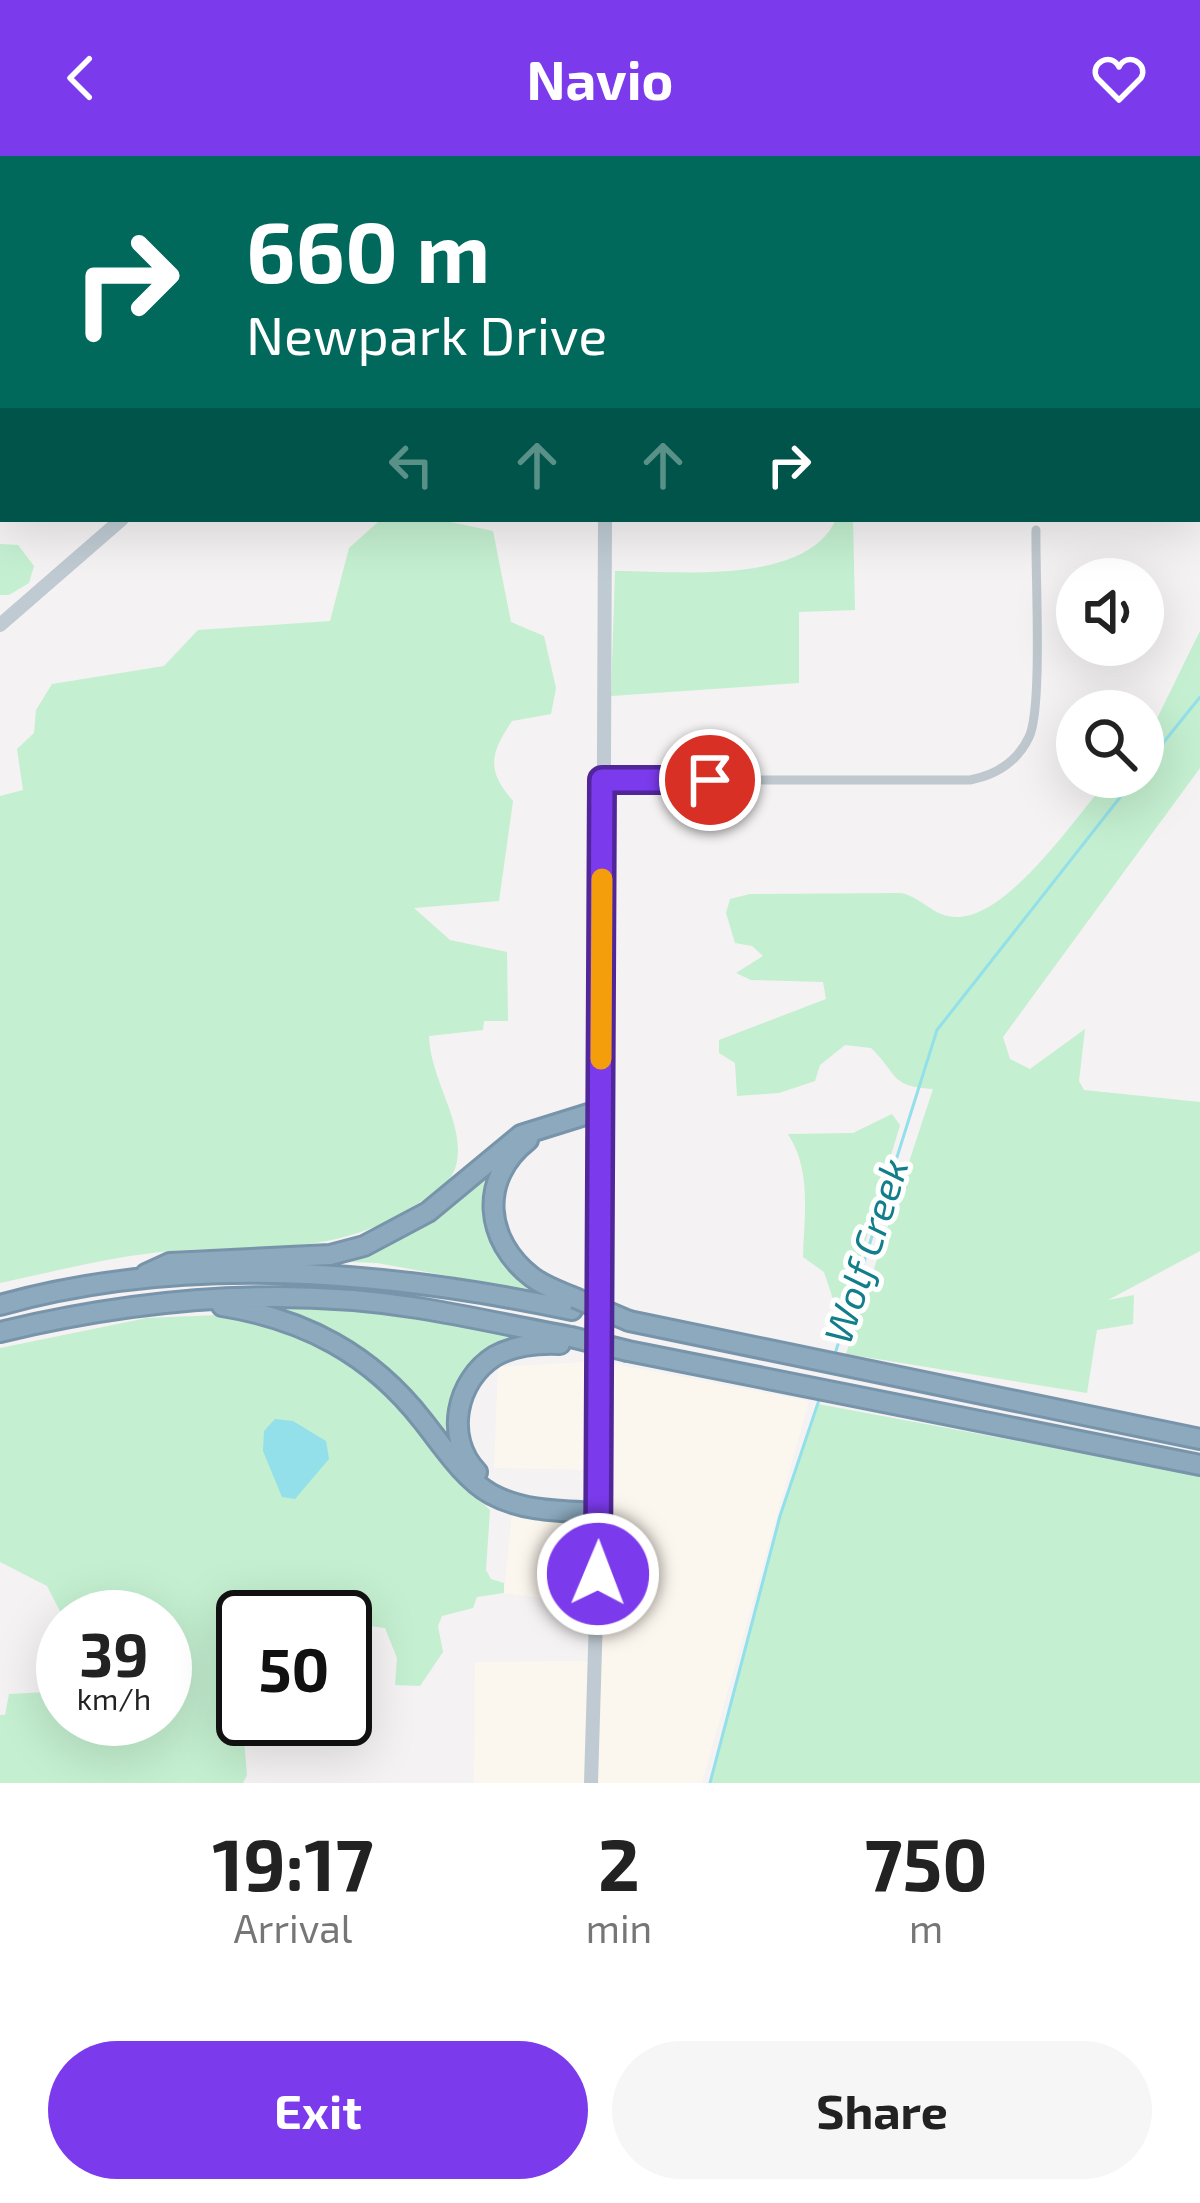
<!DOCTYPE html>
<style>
body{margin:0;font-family:"Exo 2",sans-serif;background:#f6f6f6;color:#222;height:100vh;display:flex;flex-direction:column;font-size:45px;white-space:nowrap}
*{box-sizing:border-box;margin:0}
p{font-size:39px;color:#767676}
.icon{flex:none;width:66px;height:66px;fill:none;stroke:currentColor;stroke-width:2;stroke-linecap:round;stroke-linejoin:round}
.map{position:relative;height:1627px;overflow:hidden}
.drawer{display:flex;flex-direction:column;background:#fff;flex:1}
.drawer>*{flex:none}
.hud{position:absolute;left:0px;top:0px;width:1200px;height:366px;box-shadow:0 12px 48px #0002;background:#00695c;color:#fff;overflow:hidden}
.controls{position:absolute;left:1056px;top:402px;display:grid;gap:24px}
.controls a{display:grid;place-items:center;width:108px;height:108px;border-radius:50%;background:#fff;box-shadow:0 12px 48px #0002;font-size:60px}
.speed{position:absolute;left:36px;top:1434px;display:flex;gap:24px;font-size:60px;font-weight:700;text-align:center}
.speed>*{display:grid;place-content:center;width:156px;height:156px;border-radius:50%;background:#fff;box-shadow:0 12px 48px #0002;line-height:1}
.speed small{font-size:30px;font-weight:400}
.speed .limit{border:6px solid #111;border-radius:18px;background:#fff;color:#111}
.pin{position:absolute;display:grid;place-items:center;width:102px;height:102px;color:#fff;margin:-51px;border:6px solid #fff;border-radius:50%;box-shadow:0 3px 12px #0007}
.me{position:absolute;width:132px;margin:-66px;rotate:1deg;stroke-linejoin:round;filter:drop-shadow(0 0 9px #0008)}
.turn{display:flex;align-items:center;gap:42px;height:252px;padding:0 48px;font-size:54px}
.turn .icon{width:156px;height:156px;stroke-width:2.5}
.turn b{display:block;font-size:84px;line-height:102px}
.lanes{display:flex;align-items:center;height:114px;padding:0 48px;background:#0003;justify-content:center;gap:60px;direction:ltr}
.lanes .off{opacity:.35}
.eta{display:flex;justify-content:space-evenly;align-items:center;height:204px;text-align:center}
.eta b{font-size:72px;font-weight:700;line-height:84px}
.cta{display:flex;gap:24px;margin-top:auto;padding:24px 48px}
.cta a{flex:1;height:138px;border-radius:72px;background:#7c3aed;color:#fff;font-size:48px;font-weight:700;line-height:138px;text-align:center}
.cta a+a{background:#f6f6f6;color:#222}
header{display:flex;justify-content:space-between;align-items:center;height:156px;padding:0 48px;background:#7c3aed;color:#fff;font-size:54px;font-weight:700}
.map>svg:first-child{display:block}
.commercial{fill:#fcf7ee}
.green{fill:#c4efd0}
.water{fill:#93e0ea}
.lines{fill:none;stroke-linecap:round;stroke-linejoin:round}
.stream{stroke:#93e0ea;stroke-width:3}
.highway-casing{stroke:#7794aa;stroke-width:24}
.street{stroke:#bec8ce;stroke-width:9}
.secondary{stroke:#bfcad2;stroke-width:14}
.highway{stroke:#8ca9be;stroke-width:18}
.highway-bridge-casing{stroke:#7794aa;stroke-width:24;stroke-linecap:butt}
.highway-bridge{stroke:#8ca9be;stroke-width:18}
.route-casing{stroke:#51269a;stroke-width:30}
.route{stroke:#7c3aed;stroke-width:21}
.slow{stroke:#f59e0b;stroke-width:21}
.labels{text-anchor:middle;stroke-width:10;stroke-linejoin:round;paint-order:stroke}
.water-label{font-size:39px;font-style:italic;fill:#127e8b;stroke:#fff}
</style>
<header><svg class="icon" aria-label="back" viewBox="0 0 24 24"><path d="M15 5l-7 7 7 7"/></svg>Navio<svg class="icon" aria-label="heart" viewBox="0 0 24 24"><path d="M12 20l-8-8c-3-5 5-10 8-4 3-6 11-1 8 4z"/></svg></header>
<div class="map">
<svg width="1200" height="1627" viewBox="0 0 1200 1627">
<rect width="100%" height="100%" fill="#f4f2f2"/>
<path class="commercial" d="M599 1205 809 1245 702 1627H591L597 1449 504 1437 512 1357 598 1362 599 1314 494 1312 498 1211Z
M588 1505 586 1627H474L475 1506Z"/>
<path class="green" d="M0 0H425L3 3 0 296Z
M436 363 493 375 511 466 544 480 556 532 551 558 512 565C490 598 486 614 513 645L499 745 414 752 450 784 507 796 508 865H484L483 874 429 880C430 923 464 965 457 1005 454 1025 437 1035 422 1045 327 1109 249 1084 145 1098 97 1104 48 1117 0 1127V640L23 634 17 593 34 577 36 554 52 528 164 510 198 474 330 465 349 392 378 366Z
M836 363H853L855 454 799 456V527L611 540 615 415C677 415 807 430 836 363Z
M0 388 18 389 34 410 29 427 9 439H0Z
M1200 475V612L1003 881 1010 903 1030 913 1085 873 1079 925 1084 934 1200 946V1095L1108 1144 1134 1139 1133 1168 1097 1174 1087 1237 846 1198 933 933C889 930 899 919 871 892L845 889 820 909 815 925 779 937 737 940 735 907 719 897V884L826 843 823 826 751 824 736 817 763 800 752 790 735 787 726 757 730 743 750 738 901 737C924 742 933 762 959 761 1011 758 1075 662 1108 624L1143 621V591Z
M892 958 900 969 846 1151 833 1143 824 1116 803 1101C804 1059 812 1015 788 978L853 977Z
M496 1000 490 1067 554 1139 377 1107 325 1105 368 1091Z
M251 1148 347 1151 523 1182 480 1203 455 1294C416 1248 381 1196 324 1171 301 1161 274 1156 251 1148Z
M219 1159C279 1168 342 1189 385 1235 422 1274 450 1318 490 1354L486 1414 491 1423 504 1427V1437L477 1441 473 1452 442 1460 438 1470 443 1496 420 1530 395 1529 397 1502 385 1472 345 1467V1461H243L241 1547 247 1619 243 1627H0V1559H5L9 1538 47 1536 63 1541V1563H165V1461H63L47 1430 0 1406V1192L147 1162Z
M818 1248 1200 1319V1627H710L780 1360Z"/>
<path class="water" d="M275 1263 293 1265 326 1285 329 1303 295 1343 282 1341 263 1295 264 1275Z"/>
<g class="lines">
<path class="stream" d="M1143 612 1200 541
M834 1201 937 874 1136 621
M710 1627 780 1360 819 1244"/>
<defs>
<path id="highway" d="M528 984C478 1023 485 1085 532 1121 545 1131 561 1136 575 1142
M146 1118 170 1107 330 1099 364 1090 428 1056 521 979 601 954
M0 1149C186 1097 386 1115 572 1154
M222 1150C304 1163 371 1198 423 1265 442 1289 464 1323 491 1338 524 1356 562 1355 599 1357
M629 1165 1200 1283
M0 1176C137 1143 279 1130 418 1152 469 1160 520 1172 571 1181
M628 1195 1200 1309
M477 1316C444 1282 456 1224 495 1200 515 1189 538 1187 560 1188"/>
</defs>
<use href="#highway" class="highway-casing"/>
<path class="street" d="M602 624H970C996 619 1017 606 1029 581 1043 552 1035 415 1036 374"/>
<path class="secondary" d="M432 3 433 0
M611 3V0
M0 469 122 363
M591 1627 601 1293 605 363"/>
<use href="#highway" class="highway"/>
<defs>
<path id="highway-bridge" d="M575 1142 629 1165
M571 1181 628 1195"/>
</defs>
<use href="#highway-bridge" class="highway-bridge-casing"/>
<use href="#highway-bridge" class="highway-bridge"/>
</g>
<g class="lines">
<defs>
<path id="route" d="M598 1418 602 624H710"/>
</defs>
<use href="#route" class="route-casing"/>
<use href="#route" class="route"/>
<path class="slow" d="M601 903 602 723"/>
</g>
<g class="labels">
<g class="water-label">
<text transform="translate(866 1095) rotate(-72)" y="14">Wolf Creek</text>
</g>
</g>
</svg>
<div class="controls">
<a><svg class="icon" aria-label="sound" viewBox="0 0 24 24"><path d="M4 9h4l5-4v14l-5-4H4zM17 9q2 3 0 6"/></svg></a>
<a><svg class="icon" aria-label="search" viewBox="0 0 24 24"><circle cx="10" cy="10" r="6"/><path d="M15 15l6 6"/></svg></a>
</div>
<div class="speed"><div>39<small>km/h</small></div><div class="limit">50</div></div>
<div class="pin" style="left:710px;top:624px;background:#d93025"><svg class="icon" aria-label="arrive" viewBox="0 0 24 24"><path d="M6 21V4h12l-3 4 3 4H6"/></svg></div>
<svg class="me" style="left:598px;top:1418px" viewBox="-20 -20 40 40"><circle r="17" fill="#7c3aed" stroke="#fff" stroke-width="3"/><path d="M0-11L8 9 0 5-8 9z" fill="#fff"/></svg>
<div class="hud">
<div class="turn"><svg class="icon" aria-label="right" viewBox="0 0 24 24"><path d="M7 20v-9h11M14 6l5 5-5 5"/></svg><div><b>660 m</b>Newpark Drive</div></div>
<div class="lanes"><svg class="icon off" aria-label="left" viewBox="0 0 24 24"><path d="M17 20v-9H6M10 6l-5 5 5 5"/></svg><svg class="icon off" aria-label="ahead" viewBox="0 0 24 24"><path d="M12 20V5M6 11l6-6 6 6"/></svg><svg class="icon off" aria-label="ahead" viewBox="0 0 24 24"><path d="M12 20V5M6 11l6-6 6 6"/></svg><svg class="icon" aria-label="right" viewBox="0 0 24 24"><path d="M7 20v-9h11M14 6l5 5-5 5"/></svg></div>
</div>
</div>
<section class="drawer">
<div class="eta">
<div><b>19:17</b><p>Arrival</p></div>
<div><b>2</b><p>min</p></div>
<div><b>750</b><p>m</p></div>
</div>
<div class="cta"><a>Exit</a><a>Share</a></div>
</section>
